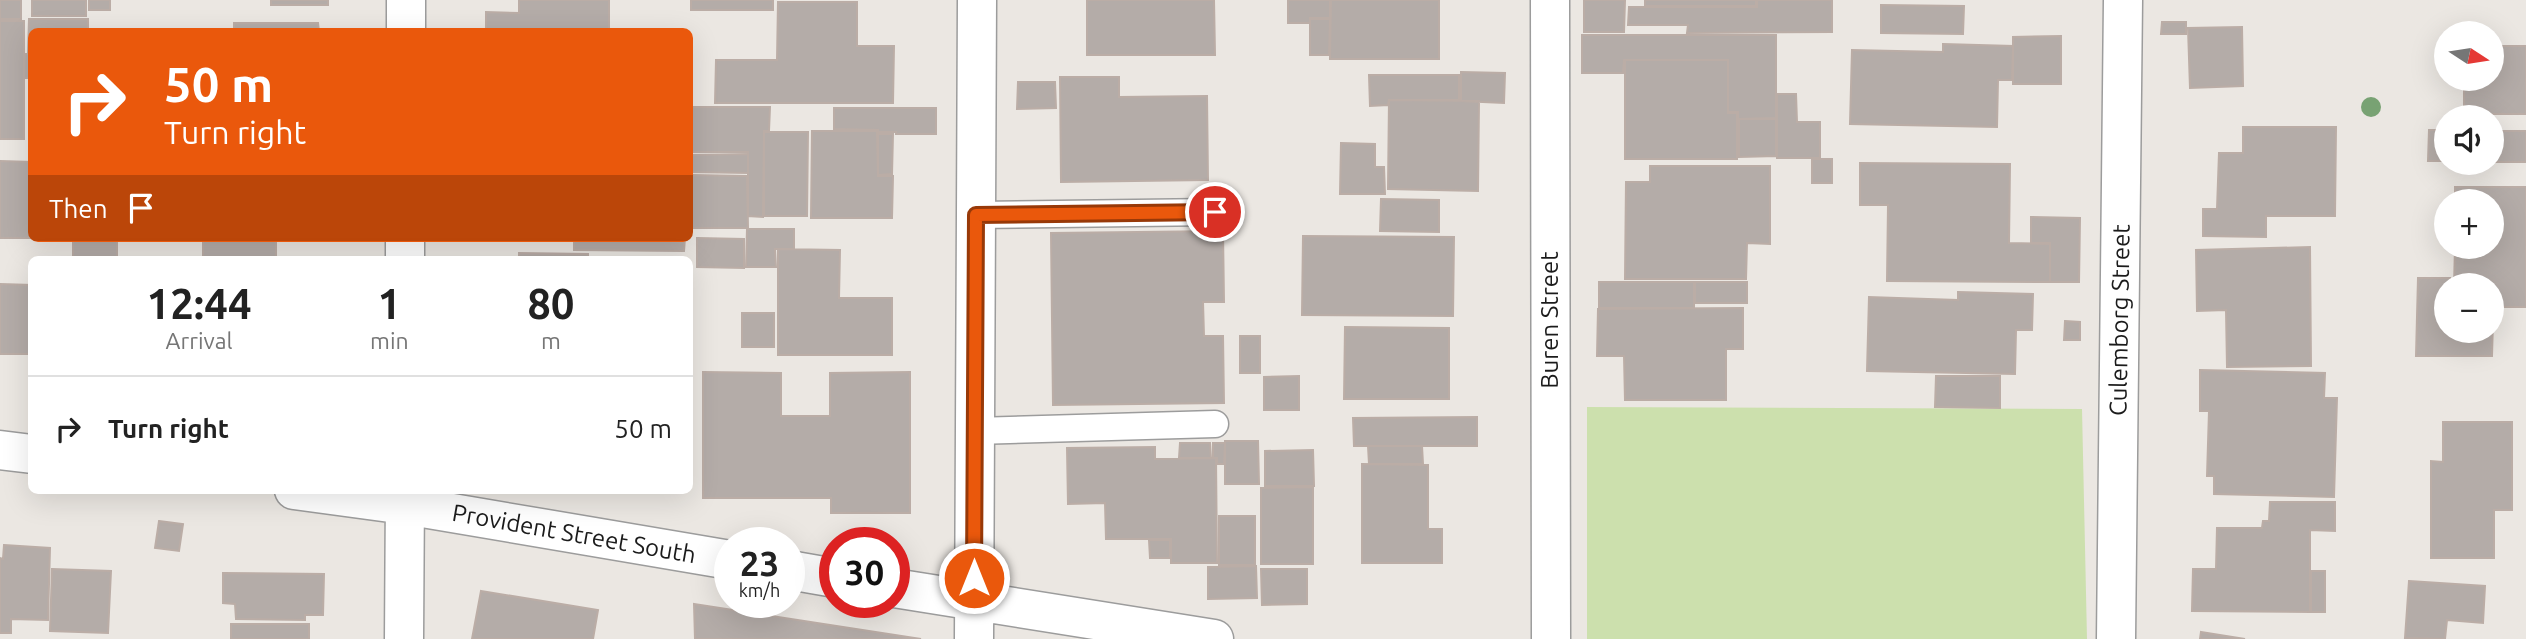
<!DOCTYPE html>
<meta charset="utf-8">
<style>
body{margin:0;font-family:Ubuntu,sans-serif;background:#f2f2f2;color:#222;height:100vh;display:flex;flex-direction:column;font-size:26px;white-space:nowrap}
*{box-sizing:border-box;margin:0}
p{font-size:23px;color:#767676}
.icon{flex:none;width:38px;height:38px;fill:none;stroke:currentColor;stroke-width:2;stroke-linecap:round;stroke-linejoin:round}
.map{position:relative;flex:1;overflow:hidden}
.details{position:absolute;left:28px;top:256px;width:665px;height:238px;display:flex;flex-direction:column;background:#fff;border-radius:10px;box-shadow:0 7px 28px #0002}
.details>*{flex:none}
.guide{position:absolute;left:28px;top:28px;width:665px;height:214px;border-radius:10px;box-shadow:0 7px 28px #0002;background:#ea580c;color:#fff;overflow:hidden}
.needle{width:46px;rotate:102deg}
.buttons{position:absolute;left:2434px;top:21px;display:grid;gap:14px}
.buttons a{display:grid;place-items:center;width:70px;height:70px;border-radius:50%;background:#fff;box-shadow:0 7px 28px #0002;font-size:35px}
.speed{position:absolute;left:714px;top:527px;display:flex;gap:14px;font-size:35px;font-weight:700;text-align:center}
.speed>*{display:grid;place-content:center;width:91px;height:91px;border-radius:50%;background:#fff;box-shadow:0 7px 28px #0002;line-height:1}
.speed small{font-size:18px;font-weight:400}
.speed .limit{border:10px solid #d22;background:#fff;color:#111}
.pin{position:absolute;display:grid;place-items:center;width:60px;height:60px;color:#fff;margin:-30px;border:4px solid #fff;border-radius:50%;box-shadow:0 2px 7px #0007}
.me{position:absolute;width:77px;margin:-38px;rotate:0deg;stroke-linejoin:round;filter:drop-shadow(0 0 5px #0008)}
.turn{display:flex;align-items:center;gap:24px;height:147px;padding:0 21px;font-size:32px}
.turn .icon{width:91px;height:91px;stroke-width:2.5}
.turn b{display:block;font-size:49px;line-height:60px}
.then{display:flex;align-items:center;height:66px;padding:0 21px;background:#0003;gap:14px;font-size:26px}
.eta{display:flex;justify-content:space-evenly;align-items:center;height:119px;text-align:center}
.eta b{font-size:42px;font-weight:600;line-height:49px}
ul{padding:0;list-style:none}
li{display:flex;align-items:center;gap:21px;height:105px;padding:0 21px;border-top:2px solid #e0e0e0}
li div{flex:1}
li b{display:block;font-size:26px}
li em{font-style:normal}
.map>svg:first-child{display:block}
.grass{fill:#cce0ad}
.building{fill:#b4aca8;stroke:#bbada6;stroke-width:2}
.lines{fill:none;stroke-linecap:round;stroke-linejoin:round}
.service-casing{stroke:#9c9c9c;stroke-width:29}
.minor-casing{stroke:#9c9c9c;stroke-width:41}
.service{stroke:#fff;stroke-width:26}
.minor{stroke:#fff;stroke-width:38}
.tree{fill:#78a273}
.route-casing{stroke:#983908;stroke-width:18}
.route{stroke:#ea580c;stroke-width:12}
.labels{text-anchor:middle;stroke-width:5;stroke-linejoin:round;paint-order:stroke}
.street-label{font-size:24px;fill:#1b1b1b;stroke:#fff}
</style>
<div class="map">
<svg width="2526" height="639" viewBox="0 0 2526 639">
<rect width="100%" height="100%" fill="#ebe7e2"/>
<path class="grass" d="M1587 407 2082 409 2087 639H1587Z"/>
<path class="building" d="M0 0H21V19H0Z
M32 0H86V16H32Z
M89 0H110V10H89Z
M271 0H328V5H271Z
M519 0H609V32H486V12L519 13Z
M691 0H773V10H691Z
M1087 0H1214L1215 55H1087Z
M1288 0H1330V18H1310V23H1288Z
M1331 0H1439V59H1330Z
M1584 0H1625L1624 32H1584Z
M1645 0H1756V6H1645Z
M1757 0H1832V32L1687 33 1688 25H1628L1629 7H1757Z
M778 2H857V46H894L893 103H715L716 60H777Z
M1881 5 1964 6 1963 34 1881 33Z
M29 19H88V32H32V53H28Z
M1310 19H1330L1329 55H1310Z
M0 21H24V139H0Z
M2162 22H2186V34H2161Z
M234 23H318L319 32H234Z
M2242 27 2243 86 2190 88 2188 28Z
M1582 35H1776V118L1738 119V112H1728V60H1624L1623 73H1582Z
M2061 36V84H2013V37Z
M1943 44 2013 46 2012 80H1998L1997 127 1850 124 1852 50 1943 52Z
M2492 46H2526V114H2464V79H2492Z
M25 54H32V78H24Z
M1625 60H1728V113H1737V159H1625Z
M1461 72 1505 73 1504 103 1461 101Z
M1369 75H1459V100H1389L1388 105 1370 106Z
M1060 77H1119V97L1207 96 1208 180 1061 182Z
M1018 82H1055L1056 108 1017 109Z
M1777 94H1796L1797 122H1820V158H1777Z
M1389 100 1479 101 1478 191 1388 189Z
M690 107H770L769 131H764L763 217 748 216V152H690Z
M834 108H936V134H896V132H878V130L834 129Z
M1739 119H1776V156L1739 157Z
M2243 127H2336L2335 216H2266V237L2203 236V209H2217L2219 153H2243Z
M2429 130H2446V161H2428Z
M812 131H877L878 176H893L892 218H811Z
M2492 131H2526V162H2492Z
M764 132H808L807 216H764Z
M878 134H893L892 174 878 175Z
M1341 143 1375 144V167H1384L1385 194H1340Z
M748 154V173L690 172V155Z
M1812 159H1832V183H1812Z
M0 161 32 162V238H0Z
M1860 163 2010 164 2009 243 2050 244V282L1887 281 1888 205H1860Z
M1650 166H1770V244L1747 243 1746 279H1625L1626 182H1650Z
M692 175 747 176 748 228H691Z
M2455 187H2526V307H2492V285H2454L2455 247H2492V201H2455Z
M1381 199 1439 200V232L1380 231Z
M2031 217 2080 218 2079 282H2050V243H2031Z
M747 229H794V249H775L776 267H746Z
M1223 231 1224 302H1203L1204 336H1223L1224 403 1053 405 1051 233Z
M1303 236 1454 237 1453 316 1302 315Z
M73 238H117V259H73Z
M203 238H276V259H203Z
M574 238H685L684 251 574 250Z
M697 238 744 239V268L697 267Z
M2310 247 2311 366 2227 367 2226 310 2197 311 2196 250Z
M778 249 840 250 839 298H892V355H778Z
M519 253 588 254V259H519Z
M2418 278H2450V285H2446V331H2492L2493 321 2492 356H2416Z
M1599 282H1694V308H1599Z
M1695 282H1747V303H1695Z
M0 284 32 285 31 354H0Z
M1958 292 2033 294 2032 330H2016L2015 374 1867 371 1869 297 1958 300Z
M1743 308V349H1726V400H1625L1624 356H1597L1598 309Z
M742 313H774V347H742Z
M2065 321 2080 322V340H2064Z
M1345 327 1449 328V399H1344Z
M1240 336H1260V373H1240Z
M2200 370 2325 373 2324 398H2337L2334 497 2214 494V476H2207L2209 411H2200Z
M703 372 781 373V416H830V373L910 372V513H831V498H703Z
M1299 376V410H1264V377Z
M1936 376H2000V408L1935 407Z
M1477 417V446H1354L1353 418Z
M2443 422H2512V510H2494V558H2431V461L2443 462Z
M1225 441H1258L1259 484H1225Z
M1180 443H1210L1211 458H1179Z
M1213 443H1225L1224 464H1217V458H1213Z
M1368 446H1422L1423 464H1369Z
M1155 447V459L1216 458 1217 563H1171V539H1106L1105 503 1068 504 1067 448Z
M1313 450 1314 486H1265V451Z
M1362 464 1428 465V529H1442V563H1362Z
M1313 487V564H1261V488Z
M2270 502H2335V531L2310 530V612L2192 611 2193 569H2216L2217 528H2262L2263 521H2269Z
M1219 516H1255V565H1219Z
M159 521 183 524 179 551 155 548Z
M1149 540H1170V558H1150Z
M4 545 50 548 48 620 11 619V633H0V558L3 559Z
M1256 566 1257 598 1208 599V567Z
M52 569 111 571 108 633 50 631Z
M1261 569H1307V604L1262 605Z
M2311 571H2325V612H2311Z
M223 573 324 574 323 615H305V620L236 619 235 604 223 603Z
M2409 581 2485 586 2483 623 2447 620 2445 639 2405 638Z
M481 591 598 610 593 639H472Z
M694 604 921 639H695Z
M231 624H309V639H231Z
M2201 632 2245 639H2200Z"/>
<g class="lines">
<defs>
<path id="service" d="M976 215 1215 212
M975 431 1215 424"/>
<path id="minor" d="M1550 0 1551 639
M406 32V0
M405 259V238
M0 450 32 454
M294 490 405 505 730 560
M789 570 835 578
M894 588 1214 639
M404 639 405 490
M974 639 977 0
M2116 639 2123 0"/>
</defs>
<use href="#service" class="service-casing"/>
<use href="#minor" class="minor-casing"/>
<use href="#service" class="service"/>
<use href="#minor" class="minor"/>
</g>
<circle class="tree" cx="2371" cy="107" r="10"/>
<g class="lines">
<defs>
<path id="route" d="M974 578 976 215 1215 212"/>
</defs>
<use href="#route" class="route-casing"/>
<use href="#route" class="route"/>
</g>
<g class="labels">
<g class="street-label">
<text transform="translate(1550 320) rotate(-90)" y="8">Buren Street</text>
<text transform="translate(2120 320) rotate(-89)" y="8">Culemborg Street</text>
<text transform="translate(574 534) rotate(10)" y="8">Provident Street South</text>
</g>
</g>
</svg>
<div class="buttons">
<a><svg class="needle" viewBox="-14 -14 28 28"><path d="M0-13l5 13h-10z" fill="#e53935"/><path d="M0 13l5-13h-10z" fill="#767676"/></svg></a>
<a><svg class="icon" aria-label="sound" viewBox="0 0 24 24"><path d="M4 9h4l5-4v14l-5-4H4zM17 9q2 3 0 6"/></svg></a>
<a>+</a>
<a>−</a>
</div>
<div class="speed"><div>23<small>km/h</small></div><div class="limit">30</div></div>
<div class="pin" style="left:1215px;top:212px;background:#d93025"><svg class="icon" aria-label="arrive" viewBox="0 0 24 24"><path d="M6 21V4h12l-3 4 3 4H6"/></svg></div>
<svg class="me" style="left:974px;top:578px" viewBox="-20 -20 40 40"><circle r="17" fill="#ea580c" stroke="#fff" stroke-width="3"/><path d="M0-11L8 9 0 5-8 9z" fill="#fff"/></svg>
<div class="guide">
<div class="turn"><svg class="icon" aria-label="right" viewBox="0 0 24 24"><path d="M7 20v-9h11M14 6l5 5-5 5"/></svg><div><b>50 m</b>Turn right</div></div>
<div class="then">Then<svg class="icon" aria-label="arrive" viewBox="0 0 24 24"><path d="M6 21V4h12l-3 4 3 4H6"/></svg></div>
</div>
<section class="details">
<div class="eta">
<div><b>12:44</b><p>Arrival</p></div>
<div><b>1</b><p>min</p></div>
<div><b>80</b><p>m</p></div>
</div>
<ul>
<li><svg class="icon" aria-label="right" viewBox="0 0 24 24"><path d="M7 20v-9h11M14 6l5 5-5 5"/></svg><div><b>Turn right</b></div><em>50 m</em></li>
</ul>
</section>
</div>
